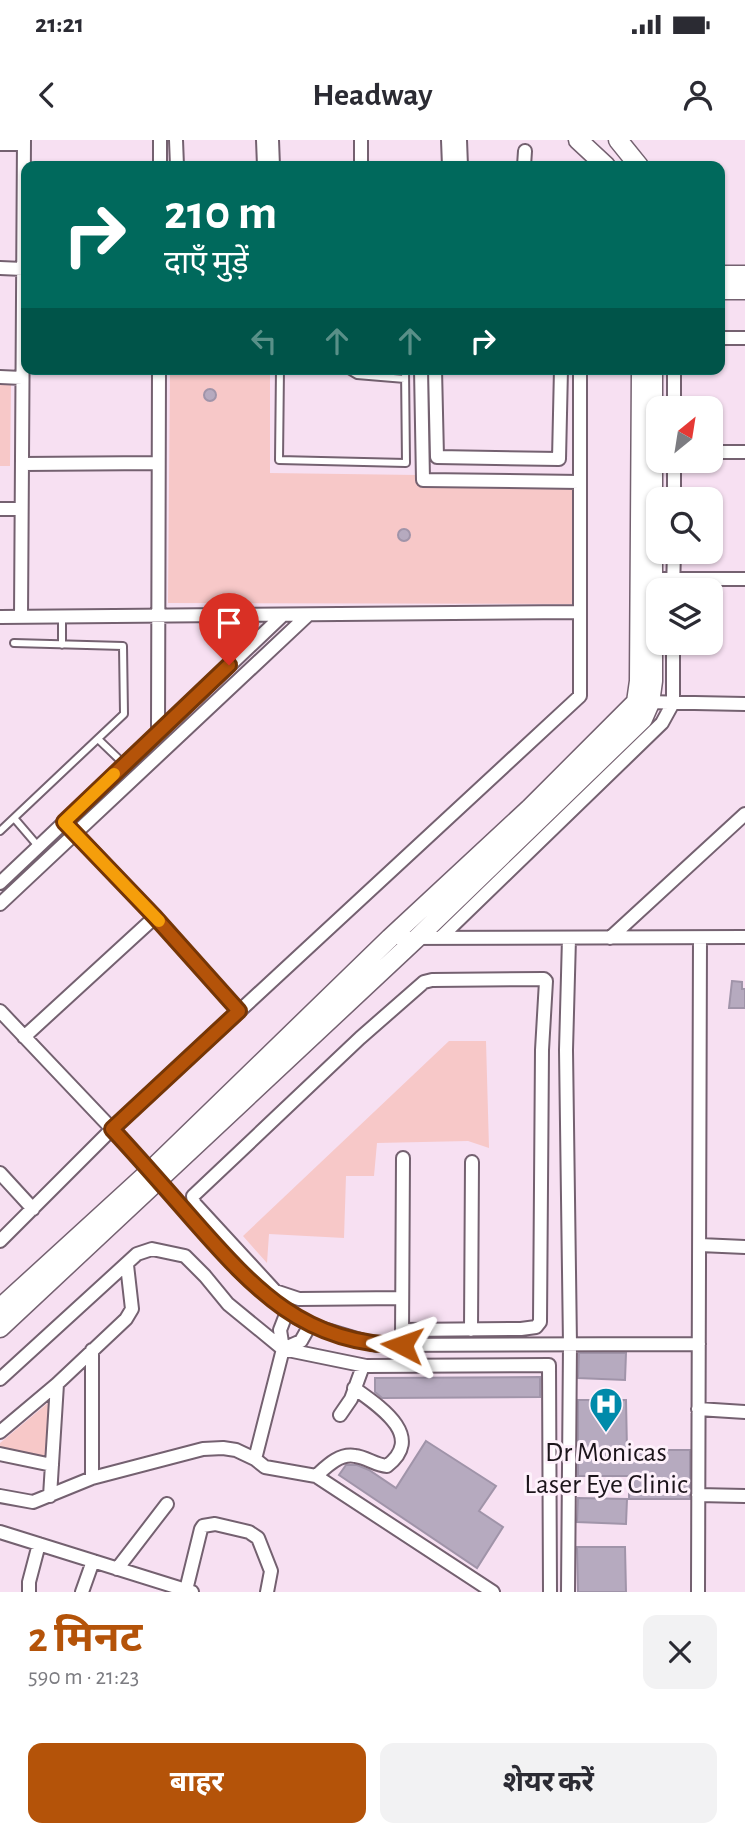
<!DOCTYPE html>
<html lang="hi">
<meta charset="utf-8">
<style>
body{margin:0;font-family:"Alegreya Sans","Noto Sans Devanagari",sans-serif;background:#f2f2f3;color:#2b2b33;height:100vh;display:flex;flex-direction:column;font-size:26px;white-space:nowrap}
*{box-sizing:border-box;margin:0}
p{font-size:23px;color:#7c7c81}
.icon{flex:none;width:38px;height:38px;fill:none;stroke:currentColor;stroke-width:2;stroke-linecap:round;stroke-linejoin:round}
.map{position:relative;height:1452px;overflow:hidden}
.sheet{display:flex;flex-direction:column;background:#fff;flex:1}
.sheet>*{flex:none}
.hud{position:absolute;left:21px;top:21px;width:704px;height:214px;border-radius:14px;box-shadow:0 2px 5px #0004;background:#00695c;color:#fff;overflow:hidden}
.needle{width:46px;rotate:30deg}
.fabs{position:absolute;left:646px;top:256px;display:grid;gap:14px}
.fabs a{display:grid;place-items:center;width:77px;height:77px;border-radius:14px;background:#fff;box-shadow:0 2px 5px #0004;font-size:35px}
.pin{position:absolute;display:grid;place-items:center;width:60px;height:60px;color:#fff;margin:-72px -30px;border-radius:50% 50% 50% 0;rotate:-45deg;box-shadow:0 0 7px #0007}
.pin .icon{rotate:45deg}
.me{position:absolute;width:77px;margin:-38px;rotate:274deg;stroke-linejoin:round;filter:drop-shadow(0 0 5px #0008)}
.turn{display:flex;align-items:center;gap:24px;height:147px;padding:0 28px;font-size:32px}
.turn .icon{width:91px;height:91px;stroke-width:2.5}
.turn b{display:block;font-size:49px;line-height:60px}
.lanes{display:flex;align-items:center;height:66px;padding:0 28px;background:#0003;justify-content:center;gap:35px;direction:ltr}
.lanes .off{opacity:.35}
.round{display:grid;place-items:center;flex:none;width:74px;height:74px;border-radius:14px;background:#f2f2f3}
.head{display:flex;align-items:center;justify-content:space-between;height:119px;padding:0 28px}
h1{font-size:42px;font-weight:700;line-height:52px;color:#b45309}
.button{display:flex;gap:14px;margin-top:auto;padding:14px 28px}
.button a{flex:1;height:80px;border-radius:14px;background:#b45309;color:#fff;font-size:28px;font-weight:700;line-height:80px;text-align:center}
.button a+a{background:#f2f2f3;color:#2b2b33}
.status{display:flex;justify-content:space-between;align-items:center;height:49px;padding:0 35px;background:#fff;direction:ltr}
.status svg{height:19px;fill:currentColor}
header{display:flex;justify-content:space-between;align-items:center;height:91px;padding:0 28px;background:#fff;font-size:32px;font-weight:700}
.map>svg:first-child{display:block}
.green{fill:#f7c8c8}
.building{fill:#b6aabf;stroke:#a094a9;stroke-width:2}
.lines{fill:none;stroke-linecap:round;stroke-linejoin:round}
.lane-casing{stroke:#746170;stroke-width:10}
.street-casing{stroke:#746170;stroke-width:16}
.secondary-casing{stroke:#746170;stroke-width:21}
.lane{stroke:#fff;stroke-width:6}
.street{stroke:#fff;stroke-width:12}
.secondary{stroke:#fff;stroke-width:18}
.route-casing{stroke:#753606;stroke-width:18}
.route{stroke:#b45309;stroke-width:12}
.slow{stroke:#f59e0b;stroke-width:12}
.labels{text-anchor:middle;stroke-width:6;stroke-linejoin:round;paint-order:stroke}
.poi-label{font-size:28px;fill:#1c151b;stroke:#fef1fb}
</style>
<div class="status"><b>21:21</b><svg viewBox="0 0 49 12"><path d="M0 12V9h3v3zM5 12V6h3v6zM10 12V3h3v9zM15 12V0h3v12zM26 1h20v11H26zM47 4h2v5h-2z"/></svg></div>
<header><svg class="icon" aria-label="back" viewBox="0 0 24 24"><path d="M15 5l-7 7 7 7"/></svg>Headway<svg class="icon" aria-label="person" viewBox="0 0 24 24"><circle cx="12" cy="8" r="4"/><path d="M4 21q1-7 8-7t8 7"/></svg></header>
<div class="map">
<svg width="745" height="1452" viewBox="0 0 745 1452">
<rect width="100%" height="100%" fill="#f7e0f2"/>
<path class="green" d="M170 229H270V333L574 337 572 464 168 463Z
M0 245H11L10 326H0Z
M449 901H486L489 1008 468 1001 377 1003 374 1036H346L344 1098 269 1094 267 1123 243 1096Z
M49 1262 47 1320 0 1309V1303Z"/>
<path class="building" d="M204 255a6 6 0 1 1 12 0a6 6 0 1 1-12 0Z
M398 395a6 6 0 1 1 12 0a6 6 0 1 1-12 0Z
M732 841 742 842V849H745V868H729Z
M579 1213H626L625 1240 578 1238Z
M540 1237V1257L382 1258 375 1252V1238Z
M578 1260H626L627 1310H690V1359H629V1336H578Z
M426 1301 496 1346 479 1371 503 1387 477 1428 339 1335 346 1325H357L369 1330 396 1348Z
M578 1358 627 1359 626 1384 577 1382Z
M577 1407H625L626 1452H578Z"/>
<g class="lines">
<defs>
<path id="lane" d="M280 229 279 320 406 323 405 229
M347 229 357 235 405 239
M62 505V476
M98 599 124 624
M14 678 38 706
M0 691 124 574 123 506 14 503"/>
<path id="street" d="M176 0 177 26
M263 0 264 26
M272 0 273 26
M361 0V26
M448 0 449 26
M460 0 461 26
M0 4H24
M160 26V0
M524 26 525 11
M0 128 23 129
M719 198H745
M421 229 423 340 580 342
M435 229 437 317 559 319 561 229
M674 229V268
M0 237 22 238
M710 312H745
M22 324 158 323
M674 359V320
M0 369H21
M653 439H745
M673 450 674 411
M0 477 579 472
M21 477 24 0
M644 562 745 564
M158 592 159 229
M70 687 155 777 239 871
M0 743 283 475
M0 764 308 475
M390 798 745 797
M440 798 662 583 673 563V502
M610 798 745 674
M0 871 112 989 242 1134 287 1172 310 1185 377 1205 699 1204
M24 897 155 777
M0 1033 33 1069
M0 1101 112 989 580 556V229
M700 1105 745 1107
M287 1172 280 1190 283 1209 255 1319 265 1327 316 1336 493 1452
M402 1190 521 1189 536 1187 540 1182 542 910 546 841 544 839 432 840 424 842 360 898 193 1056 194 1063 275 1151 299 1159 402 1158
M471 1190 472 1022
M402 1198 403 1018
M283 1209 301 1201 310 1185
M92 1210V1338
M0 1239 137 1114 152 1109 185 1116 205 1136 228 1164 283 1209 366 1226 549 1225 550 1452
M698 1269 745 1272
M340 1275 351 1259 363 1226
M0 1292 57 1244 126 1179 132 1169 127 1125
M0 1314 52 1325
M316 1336C326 1327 339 1313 355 1316 366 1317 375 1325 387 1326 426 1296 379 1266 354 1248
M698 1355 745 1356
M0 1356 33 1362 92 1338 203 1309 223 1308 236 1310 255 1319
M50 1356 57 1244
M0 1392 192 1452
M117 1429 167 1364
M186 1450 201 1389 203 1386 215 1384 249 1392 258 1398 271 1431 267 1452
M29 1452V1442L39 1404
M82 1452 93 1421
M568 1452 570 1205 566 910 569 798
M698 1452 700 798"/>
<path id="secondary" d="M578 0 606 26
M618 0 639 26
M719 135H745
M719 150H745
M0 1168 150 1031 390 798 530 668 636 562 639 541 641 229
M0 1188 417 798 643 579 650 563 653 541V229"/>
</defs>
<use href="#lane" class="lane-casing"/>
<use href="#street" class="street-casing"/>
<use href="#secondary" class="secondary-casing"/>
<use href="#lane" class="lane"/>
<use href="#street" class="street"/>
<use href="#secondary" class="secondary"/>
</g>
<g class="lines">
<defs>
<path id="route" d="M229 525 64 682 155 777 239 871 112 989C140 1019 167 1050 194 1081 254 1149 305 1205 402 1205"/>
</defs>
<use href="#route" class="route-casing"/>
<use href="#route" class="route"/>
<path class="slow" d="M114 634 64 682 159 781"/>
</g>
<defs>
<symbol id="hospital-pin" viewBox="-11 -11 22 30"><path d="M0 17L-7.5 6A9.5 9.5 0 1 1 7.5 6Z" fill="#008aaa" stroke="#fef1fb"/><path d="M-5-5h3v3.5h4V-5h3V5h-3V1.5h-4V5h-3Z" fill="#fff"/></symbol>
</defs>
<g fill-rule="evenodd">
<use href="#hospital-pin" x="587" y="1245" width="38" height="52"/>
</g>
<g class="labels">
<g class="poi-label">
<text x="606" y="1321">Dr Monicas<tspan x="606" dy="32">Laser Eye Clinic</tspan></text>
</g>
</g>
</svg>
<div class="fabs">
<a><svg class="needle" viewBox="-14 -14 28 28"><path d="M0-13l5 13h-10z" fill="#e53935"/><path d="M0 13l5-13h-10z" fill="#7c7c81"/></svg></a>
<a><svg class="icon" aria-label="search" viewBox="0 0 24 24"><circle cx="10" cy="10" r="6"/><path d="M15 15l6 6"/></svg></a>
<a><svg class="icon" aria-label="layers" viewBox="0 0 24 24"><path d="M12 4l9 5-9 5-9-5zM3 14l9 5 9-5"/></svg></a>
</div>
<div class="pin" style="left:229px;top:525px;background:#d93025"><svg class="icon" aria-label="arrive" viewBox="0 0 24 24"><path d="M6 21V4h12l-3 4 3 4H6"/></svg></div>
<svg class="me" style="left:402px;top:1205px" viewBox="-20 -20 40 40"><path d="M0-17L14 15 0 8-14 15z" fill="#b45309" stroke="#fff" stroke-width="4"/></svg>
<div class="hud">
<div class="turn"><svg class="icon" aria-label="right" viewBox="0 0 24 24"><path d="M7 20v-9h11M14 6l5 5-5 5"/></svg><div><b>210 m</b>दाएँ मुड़ें</div></div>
<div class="lanes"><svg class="icon off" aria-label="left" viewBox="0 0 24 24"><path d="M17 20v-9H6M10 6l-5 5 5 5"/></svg><svg class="icon off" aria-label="ahead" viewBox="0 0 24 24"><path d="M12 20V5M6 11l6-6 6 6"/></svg><svg class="icon off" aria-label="ahead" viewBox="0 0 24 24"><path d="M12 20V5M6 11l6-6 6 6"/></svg><svg class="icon" aria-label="right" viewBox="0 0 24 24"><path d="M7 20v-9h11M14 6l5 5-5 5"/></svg></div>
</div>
</div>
<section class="sheet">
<div class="head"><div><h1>2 मिनट</h1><p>590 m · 21:23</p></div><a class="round"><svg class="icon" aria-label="close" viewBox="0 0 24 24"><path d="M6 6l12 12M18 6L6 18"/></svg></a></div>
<div class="button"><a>बाहर</a><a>शेयर करें</a></div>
</section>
